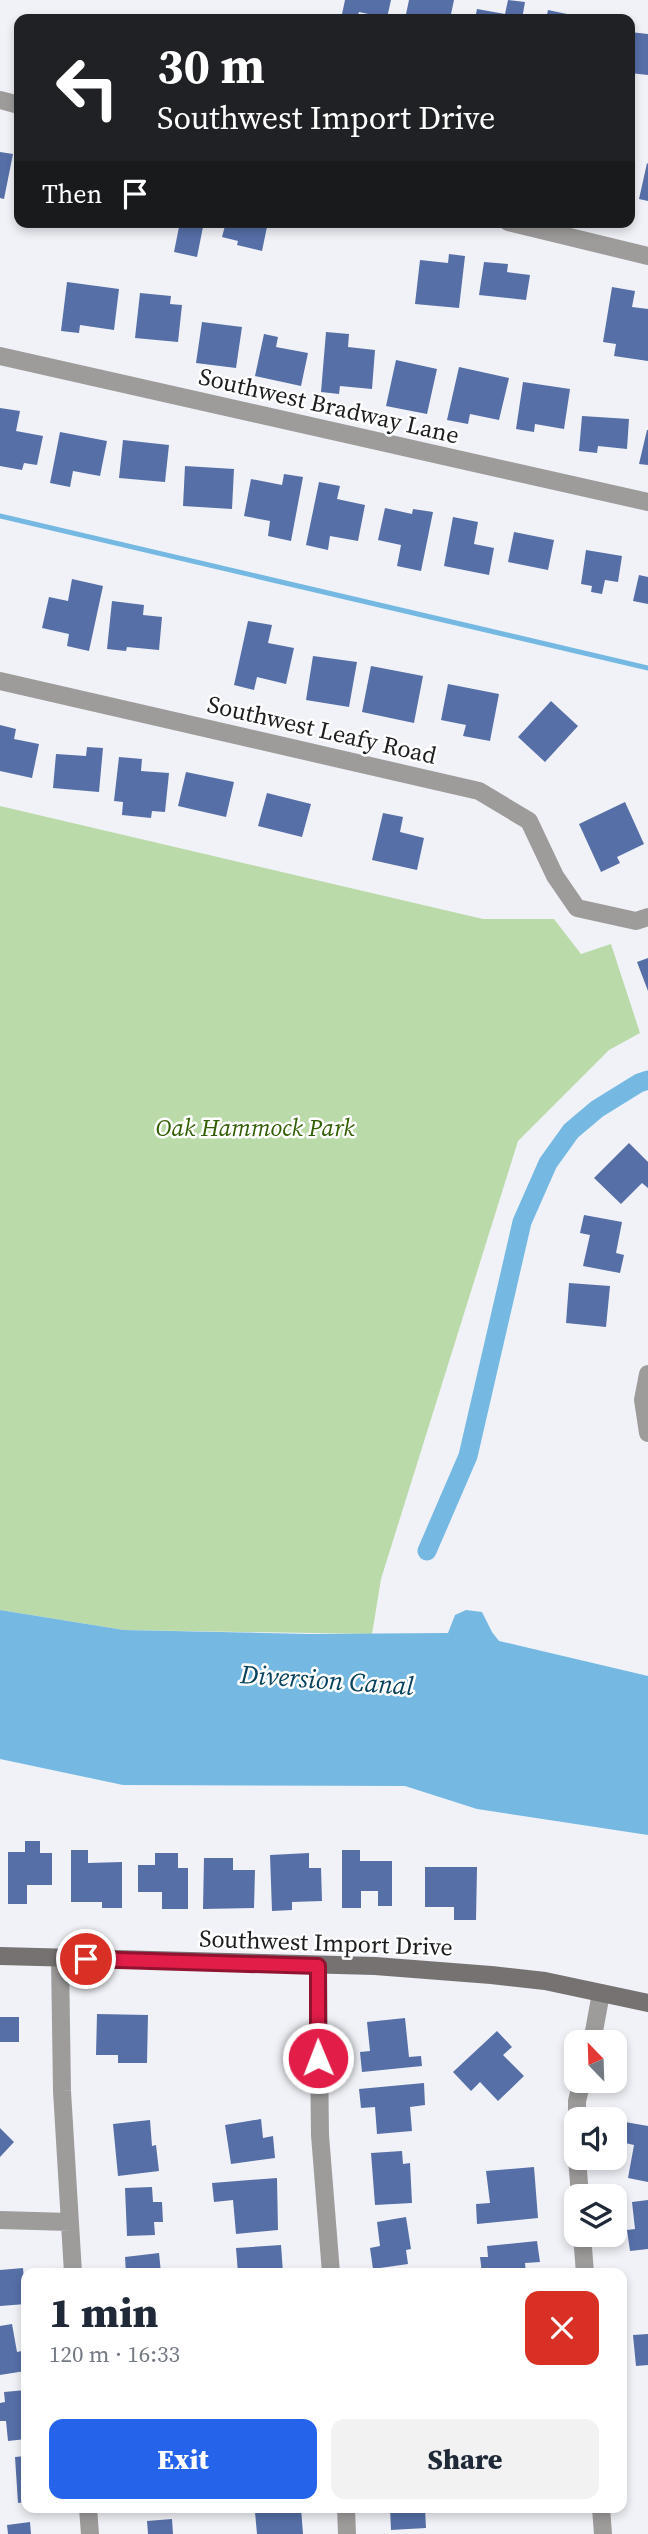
<!DOCTYPE html>
<meta charset="utf-8">
<style>
body{margin:0;font-family:"Source Serif 4",serif;background:#f2f2f3;color:#1f2937;height:100vh;display:flex;flex-direction:column;font-size:26px;white-space:nowrap}
*{box-sizing:border-box;margin:0}
p{font-size:23px;color:#747a83}
.icon{flex:none;width:38px;height:38px;fill:none;stroke:currentColor;stroke-width:2;stroke-linecap:round;stroke-linejoin:round}
.map{position:relative;flex:1;overflow:hidden}
.sheet{position:absolute;left:21px;top:2268px;width:606px;height:245px;display:flex;flex-direction:column;background:#fff;border-radius:14px;box-shadow:0 4px 10px #0003}
.sheet>*{flex:none}
.top-card{position:absolute;left:14px;top:14px;width:621px;height:214px;border-radius:14px;box-shadow:0 4px 10px #0003;background:#202124;color:#fff;overflow:hidden}
.needle{width:46px;rotate:337deg}
.fabs{position:absolute;left:564px;top:2030px;display:grid;gap:14px}
.fabs a{display:grid;place-items:center;width:63px;height:63px;border-radius:14px;background:#fff;box-shadow:0 4px 10px #0003;font-size:35px}
.pin{position:absolute;display:grid;place-items:center;width:60px;height:60px;color:#fff;margin:-30px;border:4px solid #fff;border-radius:50%;box-shadow:0 2px 7px #0007}
.me{position:absolute;width:77px;margin:-38px;rotate:359deg;stroke-linejoin:round;filter:drop-shadow(0 0 5px #0008)}
.turn{display:flex;align-items:center;gap:24px;height:147px;padding:0 28px;font-size:32px}
.turn .icon{width:91px;height:91px;stroke-width:2.5}
.turn b{display:block;font-size:49px;line-height:60px}
.then{display:flex;align-items:center;height:66px;padding:0 28px;background:#0003;gap:14px;font-size:26px}
.round{display:grid;place-items:center;flex:none;width:74px;height:74px;border-radius:14px;background:#f2f2f3}
.headline{display:flex;align-items:center;justify-content:space-between;height:119px;padding:0 28px}
h1{font-size:42px;font-weight:800;line-height:52px}
.button{display:flex;gap:14px;margin-top:auto;padding:14px 28px}
.button a{flex:1;height:80px;border-radius:14px;background:#2563eb;color:#fff;font-size:28px;font-weight:800;line-height:80px;text-align:center}
.button a+a{background:#f2f2f3;color:#1f2937}
.map>svg:first-child{display:block}
.green{fill:#bbdaa9}
.water{fill:#75b9e3}
.lines{fill:none;stroke-linecap:round;stroke-linejoin:round}
.stream{stroke:#75b9e3;stroke-width:5}
.canal{stroke:#75b9e3;stroke-width:19}
.building{fill:#566fa7}
.street{stroke:#9e9b9b;stroke-width:18}
.secondary{stroke:#767272;stroke-width:18}
.route-casing{stroke:#92132f;stroke-width:18}
.route{stroke:#e11d48;stroke-width:12}
.labels{text-anchor:middle;stroke-width:5;stroke-linejoin:round;paint-order:stroke}
.street-label{font-size:24px;fill:#1c1d1f;stroke:#fff}
.park-label{font-size:24px;font-style:italic;fill:#305d01;stroke:#fff}
.water-label{font-size:26px;font-style:italic;fill:#06415d;stroke:#fff}
</style>
<div class="map">
<svg width="648" height="2534" viewBox="0 0 648 2534">
<rect width="100%" height="100%" fill="#f0f2f7"/>
<path class="green" d="M0 806 483 919H554L581 954 611 944 640 1033 609 1050 518 1141 381 1579 372 1634 124 1630 0 1610Z"/>
<path class="water" d="M0 1610 124 1630 309 1634 448 1633 455 1615 466 1610 482 1612 492 1632 499 1641 648 1676V1835L477 1809 405 1786 123 1785 0 1759Z"/>
<g class="lines">
<path class="stream" d="M0 516 648 668"/>
<path class="canal" d="M427 1551 468 1456 522 1222 548 1163 571 1131 597 1109 639 1083 648 1080"/>
</g>
<path class="building" d="M345 0H391L387 18 359 12 357 19H341Z
M409 0H454L450 19H405Z
M508 0 525 2 522 19H475L477 9 505 14Z
M548 10 586 18 585 19H546Z
M630 32 648 34V75L630 73Z
M0 152 13 154 4 199 0 198Z
M647 163 648 164V201L639 199Z
M180 222H204L197 257 174 252Z
M226 222H268L262 251 237 245 238 241 222 237Z
M449 254 465 256 459 308 415 304 420 260 448 263Z
M484 262 508 264 507 272 530 275 526 300 479 295Z
M67 282 119 289 114 330 80 325 79 333 61 331Z
M612 287 635 291 632 307 648 309V361L614 356 616 344 603 342Z
M140 293 171 296 170 304 182 305 178 342 135 338Z
M202 322 242 327 236 368 196 363Z
M326 332 349 334 348 347 375 350 372 389 340 386 339 394 321 392Z
M264 334 278 337 276 347 308 353 301 386 255 376Z
M396 360 437 369 427 414 386 406Z
M459 367 509 378 499 420 470 414 468 424 447 420Z
M523 382 570 389 564 429 535 424 534 432 516 429Z
M0 408 20 411 16 431 43 436 37 465 24 463 22 470 0 466Z
M582 416 629 419 627 449 598 446 597 453 579 451Z
M647 430H648V465L639 464Z
M60 432 107 441 100 476 73 471 70 487 50 483Z
M123 440 169 445 165 482 119 478Z
M185 466 234 469 232 509 183 506Z
M284 474 303 477 291 541 268 536 270 521 244 516 251 479 282 485Z
M319 482 340 486 337 499 365 505 358 541 330 536 328 550 306 545Z
M385 508 412 514 413 509 433 512 421 571 397 566 401 545 378 540Z
M453 517 478 522 474 544 494 548 489 575 444 566Z
M514 532 554 540 548 570 508 562Z
M586 550 622 556 618 582 605 580 602 594 591 592 592 586 581 584Z
M639 575 648 577V604L633 601Z
M72 579 103 586 89 651 67 646 69 634 42 628 49 597 68 601Z
M112 601 144 605 143 615 162 617 159 650 127 647 126 651 107 649Z
M248 621 272 625 268 643 294 648 286 684 257 677 254 690 234 685Z
M313 656 357 662 349 707 306 700Z
M371 666 423 676 414 723 362 712Z
M448 684 499 694 490 741 463 736 466 725 441 720Z
M551 701 578 726 545 762 518 737Z
M0 725 16 729 14 739 39 744 32 778 0 771Z
M87 747 103 748 99 792 53 788 56 754 86 756Z
M119 757 142 759 141 771 169 773 165 812 152 811 151 818 122 815 123 802 114 801Z
M186 772 234 782 226 817 178 806Z
M267 793 311 804 302 837 258 826Z
M625 802 644 844 617 857 620 863 601 872 579 824Z
M383 813 403 817 400 832 424 838 417 870 372 860Z
M648 958V991L637 962Z
M629 1143 648 1162V1188L642 1183 621 1204 594 1178Z
M584 1215 622 1222 616 1253 624 1255 620 1273 583 1266 590 1235 580 1233Z
M569 1283 610 1286 606 1327 566 1323Z
M25 1841H40V1853H52V1885H27V1904H8V1852H25Z
M71 1850H88V1863L122 1862V1908H102V1902H71Z
M342 1850H360V1861H392V1906H378V1891H361V1908H342Z
M155 1853H178V1868H188V1909H162V1892H138V1865H155Z
M309 1853V1868H321L322 1901 292 1902V1910L272 1911 270 1855Z
M204 1858H233V1870H255L254 1908 203 1909Z
M425 1867H477L476 1920H454V1907H425Z
M97 2014 148 2015 147 2063H118V2055H96Z
M0 2017H19V2042H0Z
M405 2018 409 2057 421 2056 422 2066 362 2072 360 2052 370 2051 367 2022Z
M497 2031 512 2047 503 2055 524 2076 498 2101 480 2082 471 2091 453 2072Z
M424 2083 425 2105 410 2107 412 2131 377 2134 375 2107 361 2108 359 2089Z
M261 2119 263 2138 273 2136 275 2158 231 2164 225 2125Z
M150 2120 152 2146 156 2145 159 2171 118 2176 113 2124Z
M625 2122 648 2126V2182L628 2178 634 2145 621 2142Z
M0 2128 14 2142 0 2157Z
M402 2151 403 2164 410 2163 412 2203 375 2205 371 2153Z
M534 2167 538 2218 477 2224 476 2204 490 2203 486 2171Z
M277 2178 278 2230 236 2234 233 2200 214 2202 212 2183Z
M152 2187 153 2202H162L163 2222H154L155 2235 127 2236 125 2188Z
M648 2200V2249L630 2251 627 2230 635 2229 632 2202Z
M406 2217 411 2249 406 2250 408 2264 373 2269 370 2248 380 2246 377 2222Z
M537 2241 540 2262 525 2263 526 2273H482L480 2257H488L487 2246Z
M281 2245 283 2273H238L236 2248Z
M159 2253 161 2273H126L125 2257Z
M23 2268 26 2304 0 2306V2270Z
M12 2324 17 2352 22 2351 25 2371 0 2375V2326Z
M648 2334V2365L636 2366 633 2335Z
M26 2390V2439L8 2441 6 2421H0V2403L5 2402 4 2392Z
M26 2456V2502L18 2503 15 2457Z
M301 2508 303 2534H257L255 2512Z
M390 2508H425L426 2528 391 2530Z
M172 2519 173 2534H148L147 2521Z
M30 2522 31 2534H8L7 2525Z"/>
<g class="lines">
<path class="street" d="M0 100 19 105
M508 222 648 256
M0 356 648 502
M0 681 479 791 529 821 555 876 577 908 636 921 648 917
M648 1374 643 1400 648 1433
M60 1958 62 2091 73 2273
M318 1966 320 2135 331 2273
M592 2042 601 1993
M577 2119V2101L582 2081
M577 2158 580 2196
M0 2220 70 2222
M582 2235 585 2273
M88 2508 90 2534
M346 2508 347 2534
M601 2508 603 2534"/>
<path class="secondary" d="M0 1956 375 1966 491 1975 545 1981 648 2003"/>
</g>
<g class="lines">
<defs>
<path id="route" d="M86 1959 318 1966V2058"/>
</defs>
<use href="#route" class="route-casing"/>
<use href="#route" class="route"/>
</g>
<g class="labels">
<g class="street-label">
<text transform="translate(329 406) rotate(13)" y="8">Southwest Bradway Lane</text>
<text transform="translate(322 730) rotate(13)" y="8">Southwest Leafy Road</text>
<text transform="translate(326 1943) rotate(2)" y="8">Southwest Import Drive</text>
</g>
<g class="park-label">
<text x="255" y="1136">Oak Hammock Park</text>
</g>
<g class="water-label">
<text transform="translate(327 1680) rotate(4)" y="9">Diversion Canal</text>
</g>
</g>
</svg>
<div class="fabs">
<a><svg class="needle" viewBox="-14 -14 28 28"><path d="M0-13l5 13h-10z" fill="#e53935"/><path d="M0 13l5-13h-10z" fill="#747a83"/></svg></a>
<a><svg class="icon" aria-label="sound" viewBox="0 0 24 24"><path d="M4 9h4l5-4v14l-5-4H4zM17 9q2 3 0 6"/></svg></a>
<a><svg class="icon" aria-label="layers" viewBox="0 0 24 24"><path d="M12 4l9 5-9 5-9-5zM3 14l9 5 9-5"/></svg></a>
</div>
<div class="pin" style="left:86px;top:1959px;background:#d93025"><svg class="icon" aria-label="arrive" viewBox="0 0 24 24"><path d="M6 21V4h12l-3 4 3 4H6"/></svg></div>
<svg class="me" style="left:318px;top:2058px" viewBox="-20 -20 40 40"><circle r="17" fill="#e11d48" stroke="#fff" stroke-width="3"/><path d="M0-11L8 9 0 5-8 9z" fill="#fff"/></svg>
<div class="top-card">
<div class="turn"><svg class="icon" aria-label="left" viewBox="0 0 24 24"><path d="M17 20v-9H6M10 6l-5 5 5 5"/></svg><div><b>30 m</b>Southwest Import Drive</div></div>
<div class="then">Then<svg class="icon" aria-label="arrive" viewBox="0 0 24 24"><path d="M6 21V4h12l-3 4 3 4H6"/></svg></div>
</div>
<section class="sheet">
<div class="headline"><div><h1>1 min</h1><p>120 m · 16:33</p></div><a class="round" style="background:#d93025;color:#fff"><svg class="icon" aria-label="close" viewBox="0 0 24 24"><path d="M6 6l12 12M18 6L6 18"/></svg></a></div>
<div class="button"><a>Exit</a><a>Share</a></div>
</section>
</div>
